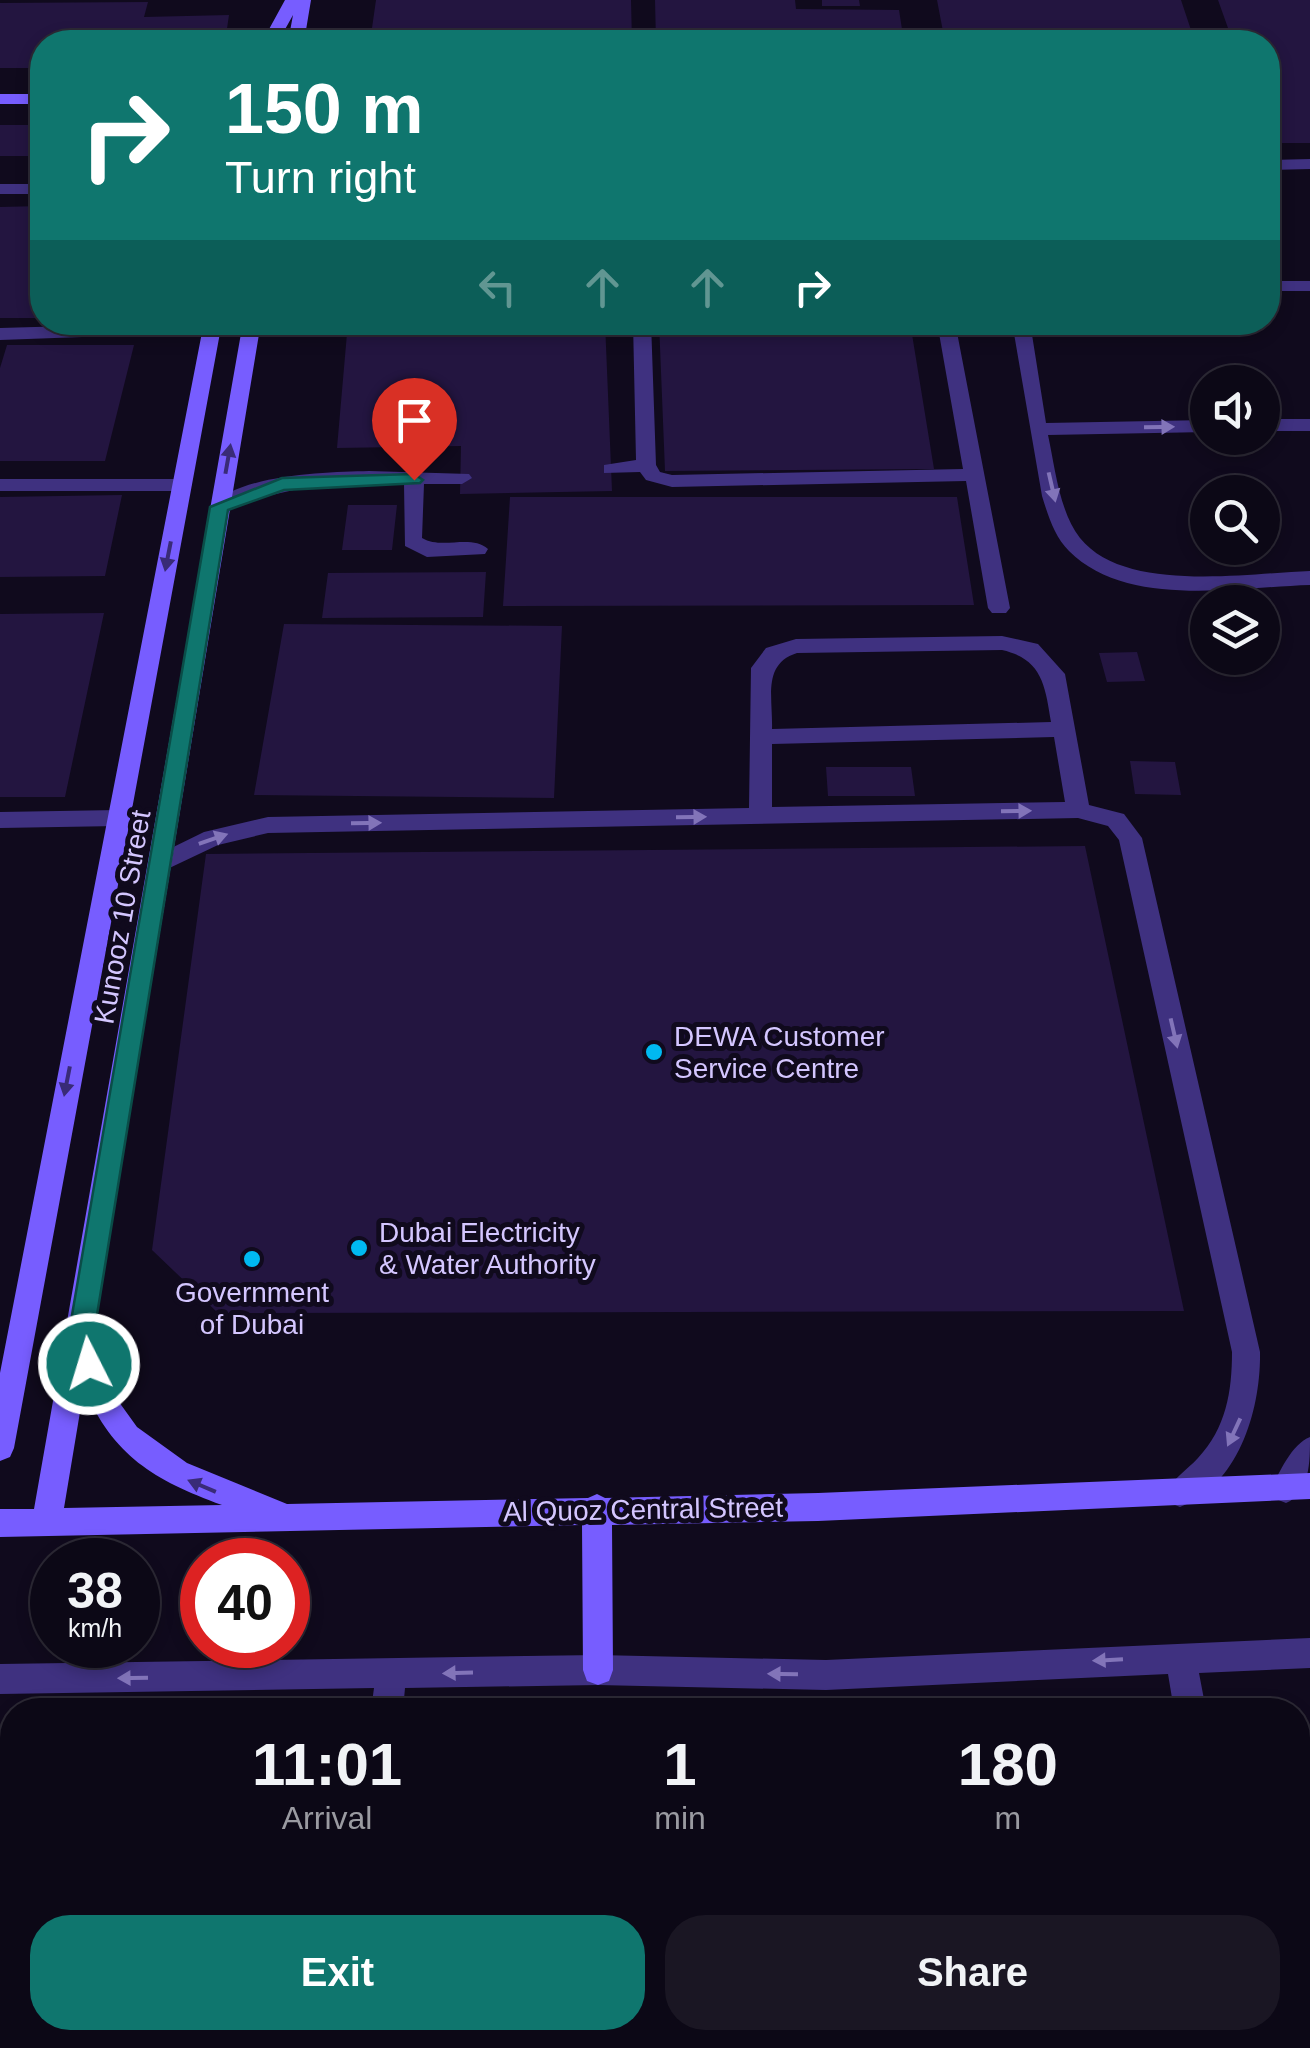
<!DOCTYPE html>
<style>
body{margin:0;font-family:Arial,sans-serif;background:#1a1623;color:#f1f3f6;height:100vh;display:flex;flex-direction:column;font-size:38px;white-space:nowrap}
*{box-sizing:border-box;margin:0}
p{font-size:32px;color:#9a9aa1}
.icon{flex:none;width:55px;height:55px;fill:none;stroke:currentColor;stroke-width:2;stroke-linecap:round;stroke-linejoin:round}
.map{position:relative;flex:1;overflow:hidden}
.panel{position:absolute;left:0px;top:1698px;width:1310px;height:352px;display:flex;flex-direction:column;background:#0c0816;border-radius:40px 40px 0 0;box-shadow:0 5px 15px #0003,0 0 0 2px #2c2935}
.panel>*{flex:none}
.banner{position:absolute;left:30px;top:30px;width:1250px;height:305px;border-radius:40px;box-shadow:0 5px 15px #0003,0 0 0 2px #2c2935;background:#0f766e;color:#fff;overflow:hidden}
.tools{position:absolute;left:1190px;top:365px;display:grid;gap:20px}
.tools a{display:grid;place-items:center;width:90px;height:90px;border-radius:50%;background:#0c0816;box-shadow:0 5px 15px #0003,0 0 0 2px #2c2935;font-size:50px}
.speed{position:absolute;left:30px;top:1538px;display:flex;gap:20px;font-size:50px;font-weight:700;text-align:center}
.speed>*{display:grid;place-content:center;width:130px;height:130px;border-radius:50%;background:#0c0816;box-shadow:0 5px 15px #0003,0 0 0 2px #2c2935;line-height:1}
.speed small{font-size:25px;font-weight:400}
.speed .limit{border:15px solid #d22;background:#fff;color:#111}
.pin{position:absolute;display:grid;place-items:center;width:85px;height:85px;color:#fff;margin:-102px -42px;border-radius:50% 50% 50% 0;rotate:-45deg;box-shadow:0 0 10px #0007}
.pin .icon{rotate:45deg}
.me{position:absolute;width:110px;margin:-55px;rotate:355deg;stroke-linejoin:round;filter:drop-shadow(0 0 8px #0008)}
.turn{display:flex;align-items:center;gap:35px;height:210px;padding:0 30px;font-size:45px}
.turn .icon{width:130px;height:130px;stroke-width:2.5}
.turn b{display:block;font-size:70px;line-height:85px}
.lanes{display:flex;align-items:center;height:95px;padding:0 30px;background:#0003;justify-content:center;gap:50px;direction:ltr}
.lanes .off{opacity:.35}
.eta{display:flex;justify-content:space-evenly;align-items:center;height:170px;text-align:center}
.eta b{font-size:60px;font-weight:700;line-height:70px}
.primary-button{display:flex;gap:20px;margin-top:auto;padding:20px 30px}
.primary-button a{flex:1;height:115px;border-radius:40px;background:#0f766e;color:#fff;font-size:40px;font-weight:700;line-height:115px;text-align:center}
.primary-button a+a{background:#1a1623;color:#f1f3f6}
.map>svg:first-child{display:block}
.building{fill:#231540}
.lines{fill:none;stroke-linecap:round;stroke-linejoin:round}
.lane{fill:#3f3180;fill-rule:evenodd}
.secondary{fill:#775dff;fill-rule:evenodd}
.oneway{fill:#8274b9}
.oneway2{fill:#392b77}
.route{fill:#0f766e;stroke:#0a4d48;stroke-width:2.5}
.poi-dot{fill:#00b9f1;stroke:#100a1d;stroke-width:4}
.labels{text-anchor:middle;stroke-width:10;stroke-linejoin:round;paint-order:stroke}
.street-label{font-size:28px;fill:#d4c6ff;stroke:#100a1d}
.poi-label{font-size:28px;fill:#d4c6ff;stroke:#100a1d;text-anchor:start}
</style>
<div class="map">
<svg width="1310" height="2048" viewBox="0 0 1310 2048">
<rect width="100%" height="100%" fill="#100a1d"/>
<path class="building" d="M376 0H631L632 42H370Z
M655 0H795L796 9 899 10 904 42H656Z
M822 0H859L860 6H822Z
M937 0H1181L1195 42H945Z
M1218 0H1310V143H1269L1268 42H1233Z
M148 2 144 17 229 15 225 42H42V68H0V3Z
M0 125H42V156H0Z
M42 206V318H0V207Z
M348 322H605L612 491 460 494 461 446 337 448Z
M659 322H910L934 469 665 471Z
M7 345H134L105 461H0V368Z
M122 495 105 576 0 577V497Z
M510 497H957L974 605 503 606Z
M348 505H397L392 550H342Z
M486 572 483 617 322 618 328 573Z
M104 613 65 797H0V614Z
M284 624 562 626 554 798 254 795Z
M1137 652 1145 681 1107 682 1099 653Z
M1130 761 1175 762 1181 795 1135 794Z
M826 767H911L915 796H828Z
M1085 846 1184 1311 218 1313 152 1250 206 854Z
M1298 1903H1310V2048H112L113 2038H1298Z"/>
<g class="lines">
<path class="lane" d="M1310 159V169L1268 170V160Z
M0 184H42V194H0Z
M1268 281H1310V291H1268Z
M210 322 219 324V332L0 340V328Z
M633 322H651L656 465 660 472 672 475 963 469 937 322H955L1010 608 1006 613H992L988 608 966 481 672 487 646 480 640 472 604 473V465L636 460Z
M1012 322H1030L1046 423 1208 420V432L1048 435C1055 467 1059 511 1080 538 1125 594 1247 573 1310 571V585C1237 587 1127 609 1069 551 1054 536 1048 515 1042 496Z
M1262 419H1310V431H1262Z
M369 471 469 474 472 478 462 484H424L422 538C442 550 471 534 488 549L485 554 427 557 405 546 404 484 307 487 254 499 219 513 209 507C240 474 326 472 369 471Z
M0 479H182L192 485 182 491H0Z
M1002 636 1038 644 1065 674 1089 805 1124 814 1142 838 1260 1352C1261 1409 1239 1485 1180 1507L1170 1503 1165 1494C1172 1479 1187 1470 1198 1458 1226 1428 1232 1392 1232 1352L1119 840 1108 826 1078 818 268 833 218 845 161 872 149 863 153 857 204 832 268 817 749 808 751 668 766 648 796 639ZM1002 650C1042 659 1045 685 1051 722L772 729C773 698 762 664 797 653ZM1054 737 1065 802 772 807V744Z
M118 810 130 818 118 826 0 828V812Z
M1310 1437C1310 1462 1310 1493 1286 1503L1276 1499 1271 1490C1279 1472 1292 1444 1310 1437Z
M1310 1638V1668L1199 1673 1206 1710H1174L1168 1674 826 1690 598 1685 405 1688 403 1710H371L374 1688 0 1694V1664L598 1655 826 1660Z
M1298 1758H1310V1790H1298Z
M0 1778H12V1810H0Z
M31 2038H65L64 2048H30Z"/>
<path class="secondary" d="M285 0H311L304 42H288L293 15 278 42H262Z
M0 94H42V104H0Z
M204 322H222L14 1448 10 1457 0 1461V1373Z
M243 322H261L94 1330 119 1402 137 1427 187 1463 287 1504 588 1498 597 1494 605 1498 818 1493 1310 1473V1499L818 1521 612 1525 613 1670 609 1681 598 1685 587 1681 583 1670 582 1525 0 1537V1509H34ZM84 1388C113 1456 154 1480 222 1505L64 1508Z"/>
</g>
<defs><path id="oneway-solid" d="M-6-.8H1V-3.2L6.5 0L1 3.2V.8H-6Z" transform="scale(2.5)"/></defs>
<g class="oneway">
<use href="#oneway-solid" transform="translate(1159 427) rotate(-1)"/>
<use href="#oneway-solid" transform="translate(1052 487) rotate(77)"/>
<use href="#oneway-solid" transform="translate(1016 811) rotate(-1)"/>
<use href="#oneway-solid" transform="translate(691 817) rotate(-1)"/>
<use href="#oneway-solid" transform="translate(366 823) rotate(-1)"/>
<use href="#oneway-solid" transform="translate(213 839) rotate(-19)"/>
<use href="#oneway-solid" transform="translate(1174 1033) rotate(77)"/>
<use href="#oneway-solid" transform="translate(1234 1432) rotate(115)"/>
<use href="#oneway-solid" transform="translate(1108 1660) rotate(177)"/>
<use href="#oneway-solid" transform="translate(458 1673) rotate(178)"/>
<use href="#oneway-solid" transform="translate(783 1674) rotate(-179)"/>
<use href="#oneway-solid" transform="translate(133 1678) rotate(179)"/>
</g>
<g class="oneway2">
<use href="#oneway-solid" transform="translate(228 459) rotate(-80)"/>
<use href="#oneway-solid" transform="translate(168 556) rotate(101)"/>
<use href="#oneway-solid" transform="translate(67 1081) rotate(101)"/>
<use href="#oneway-solid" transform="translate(202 1486) rotate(-157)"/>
</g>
<path class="route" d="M414 474 423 480 420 483 284 490 228 510 96 1321 102 1364 89 1375 80 1372 71 1321 210 507 282 478Z"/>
<g class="poi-dot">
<circle cx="654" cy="1052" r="10"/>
<circle cx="359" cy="1248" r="10"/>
<circle cx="252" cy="1259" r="10"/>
</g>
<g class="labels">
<g class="street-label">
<text transform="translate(122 917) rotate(-80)" y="10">Kunooz 10 Street</text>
<text transform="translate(643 1509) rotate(-1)" y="10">Al Quoz Central Street</text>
</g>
<g class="poi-label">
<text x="674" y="1046">DEWA Customer<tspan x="674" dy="32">Service Centre</tspan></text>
<text x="379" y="1242">Dubai Electricity<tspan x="379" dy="32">&amp; Water Authority</tspan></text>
<text x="252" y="1302" text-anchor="middle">Government<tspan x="252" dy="32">of Dubai</tspan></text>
</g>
</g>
</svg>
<div class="tools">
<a><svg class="icon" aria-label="sound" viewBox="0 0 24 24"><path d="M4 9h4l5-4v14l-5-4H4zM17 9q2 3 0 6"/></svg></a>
<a><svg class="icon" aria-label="search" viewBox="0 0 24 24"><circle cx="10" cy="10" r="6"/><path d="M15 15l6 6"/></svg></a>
<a><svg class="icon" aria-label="layers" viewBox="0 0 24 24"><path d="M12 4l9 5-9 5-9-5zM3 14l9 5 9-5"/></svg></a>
</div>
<div class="speed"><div>38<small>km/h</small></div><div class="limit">40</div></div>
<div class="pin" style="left:414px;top:480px;background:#d93025"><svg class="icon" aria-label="arrive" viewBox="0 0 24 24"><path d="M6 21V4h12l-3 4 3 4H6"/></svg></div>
<svg class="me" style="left:89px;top:1364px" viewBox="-20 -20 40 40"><circle r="17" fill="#0f766e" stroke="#fff" stroke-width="3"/><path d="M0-11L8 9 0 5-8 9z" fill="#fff"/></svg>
<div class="banner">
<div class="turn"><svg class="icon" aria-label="right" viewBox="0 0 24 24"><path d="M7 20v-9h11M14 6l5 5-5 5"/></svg><div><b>150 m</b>Turn right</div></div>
<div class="lanes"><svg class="icon off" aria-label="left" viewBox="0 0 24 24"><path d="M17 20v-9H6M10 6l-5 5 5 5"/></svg><svg class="icon off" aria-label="ahead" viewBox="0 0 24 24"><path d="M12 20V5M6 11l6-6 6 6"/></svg><svg class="icon off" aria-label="ahead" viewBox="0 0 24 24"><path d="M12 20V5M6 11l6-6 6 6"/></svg><svg class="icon" aria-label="right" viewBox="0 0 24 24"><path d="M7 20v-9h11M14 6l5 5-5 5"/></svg></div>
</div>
<section class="panel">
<div class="eta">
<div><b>11:01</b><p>Arrival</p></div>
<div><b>1</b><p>min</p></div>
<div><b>180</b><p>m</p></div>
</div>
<div class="primary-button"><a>Exit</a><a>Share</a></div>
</section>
</div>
